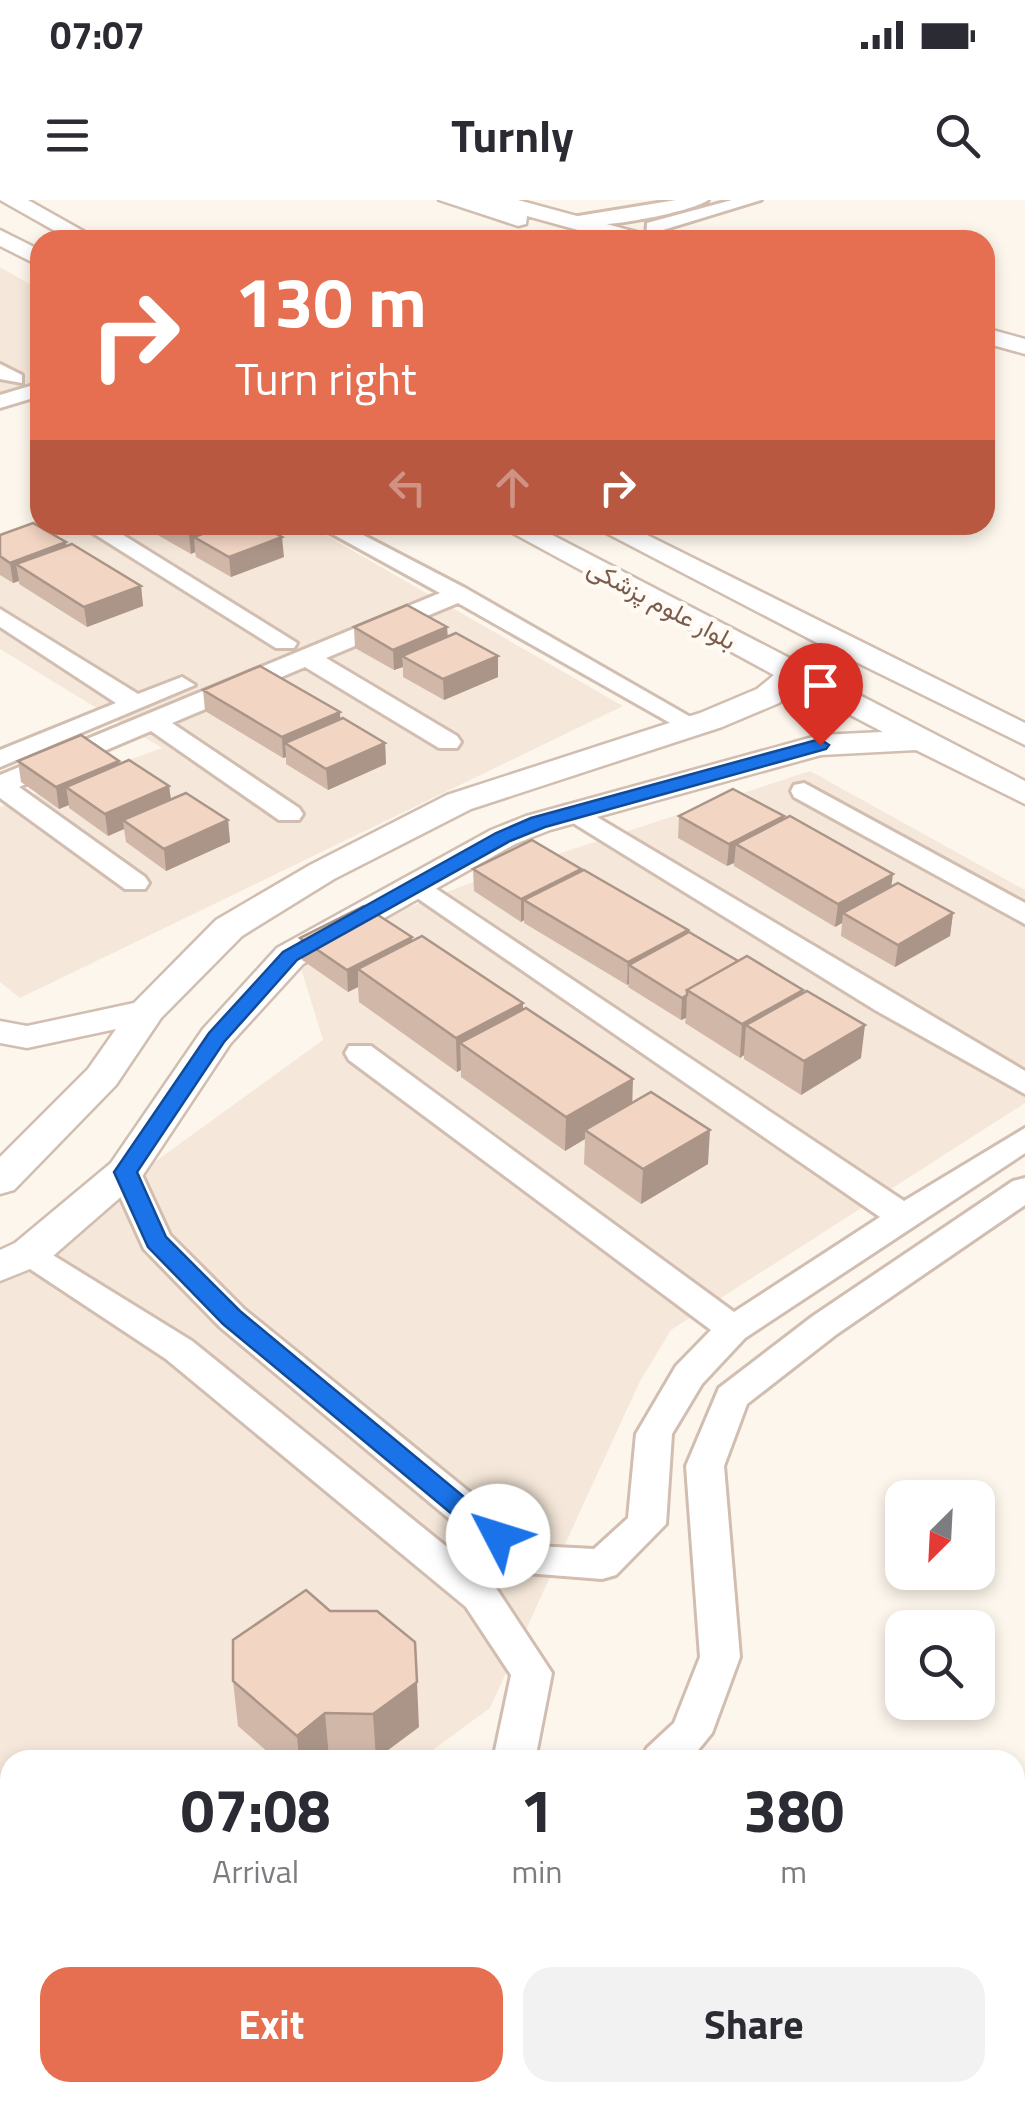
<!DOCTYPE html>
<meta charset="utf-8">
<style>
body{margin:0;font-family:"Titillium Web",Vazirmatn,sans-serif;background:#f2f2f3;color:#2b2b33;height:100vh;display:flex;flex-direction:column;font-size:38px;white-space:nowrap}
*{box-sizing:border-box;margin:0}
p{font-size:32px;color:#7c7c81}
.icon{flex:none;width:55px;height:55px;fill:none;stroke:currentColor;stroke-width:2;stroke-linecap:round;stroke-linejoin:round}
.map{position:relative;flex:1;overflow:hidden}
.drawer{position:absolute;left:0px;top:1550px;width:1025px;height:352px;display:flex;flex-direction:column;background:#fff;border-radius:30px 30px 0 0;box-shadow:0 5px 15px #0003}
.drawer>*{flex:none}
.hud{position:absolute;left:30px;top:30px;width:965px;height:305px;border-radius:30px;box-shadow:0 5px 15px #0003;background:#e76f51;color:#fff;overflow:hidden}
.needle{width:65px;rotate:204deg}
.fabs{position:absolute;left:885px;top:1280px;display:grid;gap:20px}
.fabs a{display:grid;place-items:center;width:110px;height:110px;border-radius:20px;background:#fff;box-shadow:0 5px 15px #0003;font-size:50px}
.pin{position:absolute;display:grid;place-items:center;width:85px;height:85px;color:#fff;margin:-102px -42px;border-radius:50% 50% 50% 0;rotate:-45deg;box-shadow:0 0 10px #0007}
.pin .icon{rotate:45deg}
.me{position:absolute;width:110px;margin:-55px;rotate:310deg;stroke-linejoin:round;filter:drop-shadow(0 0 8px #0008)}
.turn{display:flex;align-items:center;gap:35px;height:210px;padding:0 40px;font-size:45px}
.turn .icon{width:130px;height:130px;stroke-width:2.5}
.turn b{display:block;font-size:70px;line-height:85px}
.lanes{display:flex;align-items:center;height:95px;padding:0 40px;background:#0003;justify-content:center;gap:50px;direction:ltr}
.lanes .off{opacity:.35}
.eta{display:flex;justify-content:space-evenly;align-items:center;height:170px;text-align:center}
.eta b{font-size:60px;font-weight:700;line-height:70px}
.cta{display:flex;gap:20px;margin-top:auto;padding:20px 40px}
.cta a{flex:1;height:115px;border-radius:30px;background:#e76f51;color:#fff;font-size:40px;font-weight:700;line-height:115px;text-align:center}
.cta a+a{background:#f2f2f3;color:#2b2b33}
.status{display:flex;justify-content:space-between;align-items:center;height:70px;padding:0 50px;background:#fff;direction:ltr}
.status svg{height:28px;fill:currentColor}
header{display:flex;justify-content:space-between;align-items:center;height:130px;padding:0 40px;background:#fff;font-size:45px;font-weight:700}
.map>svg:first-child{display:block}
.residential{fill:#f5e8da}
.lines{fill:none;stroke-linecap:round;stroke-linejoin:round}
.minor-casing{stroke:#d1beb0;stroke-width:6}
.tertiary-casing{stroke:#d1beb0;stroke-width:5}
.minor{fill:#fff;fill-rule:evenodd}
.tertiary{fill:#fff;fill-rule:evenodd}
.wall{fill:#d1b7a8}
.shaded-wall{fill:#aa9588}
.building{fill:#f3d5c3;stroke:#aa9588;stroke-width:2.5}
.route{fill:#1a73e8;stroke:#114b97;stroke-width:2.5}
.labels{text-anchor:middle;stroke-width:9;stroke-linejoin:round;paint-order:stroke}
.far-street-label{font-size:25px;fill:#7a5c4d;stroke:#fffaf3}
</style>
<div class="status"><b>07:07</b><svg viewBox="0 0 49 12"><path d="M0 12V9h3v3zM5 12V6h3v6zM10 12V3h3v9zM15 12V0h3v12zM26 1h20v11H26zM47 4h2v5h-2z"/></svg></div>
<header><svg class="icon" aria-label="menu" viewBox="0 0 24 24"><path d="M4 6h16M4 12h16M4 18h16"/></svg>Turnly<svg class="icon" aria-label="search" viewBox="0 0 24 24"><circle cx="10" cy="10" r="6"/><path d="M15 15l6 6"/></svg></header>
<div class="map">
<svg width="1025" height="1901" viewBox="0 0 1025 1901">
<rect width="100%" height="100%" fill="#fdf6ec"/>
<path class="residential" d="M0 67 40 90V183L0 195Z
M40 319V325H308L623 506 20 798 0 782V607L162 548 0 449V333Z
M810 571 1025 690V903L671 1130 639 1183 490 1508 419 1560H10V1856L0 1864V1074L323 840 296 752 470 683Z"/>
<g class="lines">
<defs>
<path id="minor" d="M676 0H708C691 13 579 34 563 22L572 17Z
M732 0H761L663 30 664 40H646L647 23Z
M0 164 22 175V183L0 179Z
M40 183V196L0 208V195Z
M80 325H107L297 443 294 448H276Z
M316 325H344L467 389 694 519 690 524H672L458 403 326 458 457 536 461 542 457 548H439L305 467 172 523 299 608 303 614 299 620H279L151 531 19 587 145 677 149 683 145 689H125L0 598V575L440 393Z
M0 409 138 494 182 477 195 485 0 567V550L116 503 0 427Z
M804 583 1025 703V724L794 597 791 591 794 585Z
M575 604 1025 871V894L875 810 565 618 561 612 565 606Z
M417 676 904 1001 1025 928V953L745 1138 702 1184 672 1234 666 1324 616 1375 602 1379 513 1372 220 1127 144 1049 109 972 113 964H137L170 1035 244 1109 536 1346 594 1349 628 1318 636 1234 676 1166 711 1130 349 860 345 853 349 846H371L734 1112 880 1017 407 691 403 685Z
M1025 978V1005L837 1134 747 1204 724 1266 740 1457 712 1533 690 1560H641L647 1548 674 1523 700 1457 686 1266 719 1188 813 1116 1013 981Z
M30 1041 192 1141 494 1385 552 1473 535 1560H493L511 1475 466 1407 166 1159 18 1061 13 1053 18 1045Z
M62 1892H116L113 1901H58Z
M202 1892H256L253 1901H198Z"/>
<path id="tertiary" d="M0 0H28L99 40H71Z
M439 0H518L647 35 650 40H614L527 16 526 24 518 26Z
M0 30 40 50V66L0 46Z
M985 128 1025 139V154L985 143Z
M498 325H533L795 461 827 448 591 325H627L1025 523V545L850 459 819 474 1025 581V604L916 550 821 555 550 630 515 644 303 764 230 844 139 981 45 1063 0 1081V1050L15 1043 111 963 203 829 277 748 491 630 526 616 820 535 883 532 797 487 779 503 722 527 471 609 334 679 242 736 161 818 116 885 14 990 0 994V957L88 869 116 829 27 848 0 843V821L27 826 134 803 216 720 310 665 447 595 700 513 757 489 774 475Z
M1025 1765V1815L1015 1818V1768Z
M773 1892H834L830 1901H769Z"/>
</defs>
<use href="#minor" class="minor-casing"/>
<use href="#tertiary" class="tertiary-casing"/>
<use href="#minor" class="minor"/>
<use href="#tertiary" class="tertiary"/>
</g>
<path class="wall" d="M140 325H260L284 357 231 377 196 357 195 352 191 354Z
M0 335 66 342V346L141 386 143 406 87 427 19 384V381L13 383 0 375Z
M354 427H447L448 437 498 456V477L444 500 403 477V467L394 470 355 448Z
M203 490 340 519 385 543 386 564 328 590 286 564V557L283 558 205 511Z
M18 561H119L120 564 169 586 171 599 228 620 230 642 166 671 126 642 124 629 108 636 69 608V605L59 609 21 582Z
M679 616H784L783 620 891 686 953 713 950 736 895 767 841 736 842 723 835 727 734 666V663L727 666 678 638Z
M473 669H581V671L688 733 738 761 803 793 861 858 801 895 744 859V855L740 858 685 823 686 818 681 820 628 787 629 784 627 785 524 723V720L521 722 474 691Z
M412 737V741L523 810 632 903 708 964 641 1004 584 964 585 939 565 951 461 877V870L457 872 359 802 358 787 348 792 302 760 300 738Z
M233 1440 419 1527 376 1559 277 1560 238 1526 233 1481Z"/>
<path class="shaded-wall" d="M212 325H242L194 337 195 352 191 354 189 334Z
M282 337 284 357 231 377 229 357Z
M66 342 68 363 16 364 19 381 13 383 10 363Z
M141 386 143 406 87 427 84 407Z
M447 427 448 448 402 456 403 467 394 470 393 450Z
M498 456V477L444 500 443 479Z
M340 512 341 533 285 543 286 557 283 558 282 537Z
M385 543 386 564 328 590 326 569Z
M119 561 122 582 66 587 69 605 59 609 56 587Z
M169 586 172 608 123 620 124 629 108 636 105 614Z
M784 616 782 638 736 644 734 663 727 666 729 644Z
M228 620 230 642 166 671 164 649Z
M581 669V691L524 700V720L521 722V699Z
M893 674 890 696 843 713 842 723 835 727 838 704Z
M953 713 950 736 895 767 898 745Z
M688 730 686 752 629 765V784L627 785 628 762Z
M412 737 413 760 358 769V787L348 792 347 770Z
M803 790 800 823 746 825 744 855 740 858 742 824Z
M687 795 686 818 681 820 682 798Z
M523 803V836L460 843 461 870 457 872 456 838Z
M865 825 861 858 801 895 804 861Z
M633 879 632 912 585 930V939L565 951 566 917Z
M710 930 708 964 641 1004 643 969Z
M417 1482 419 1527 376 1559 373 1514Z
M325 1513 329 1558 327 1560H299L297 1536Z
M10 1637V1677L0 1683V1643Z"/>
<path class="building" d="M33 323 66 342 10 363 0 356V335Z
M173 325H212L189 334Z
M226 325H260L282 337 229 357 194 337Z
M72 344 141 386 84 407 16 364Z
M407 405 447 427 393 450 354 427Z
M456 433 498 456 443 479 402 456Z
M260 466 340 512 282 537 203 490Z
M343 518 385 543 326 569 285 543Z
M81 535 119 561 56 587 18 561Z
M129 560 169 586 105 614 66 587Z
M733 589 784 616 729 644 679 616Z
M186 593 228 620 164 649 123 620Z
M790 616 893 674 838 704 736 644Z
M532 640 581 669 521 699 473 669Z
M584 670 688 730 628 762 524 700Z
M898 683 953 713 898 745 843 713Z
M364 706 412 737 347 770 300 738Z
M689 732 738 761 687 790V795L682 798 629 765Z
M422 736 523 803 456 838 358 769Z
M747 756 803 790 742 824 687 790Z
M807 791 865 825 804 861 746 825Z
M526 808 633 879 566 917 460 843Z
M651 892 710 930 643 969 585 930Z
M306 1390 330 1411H377L415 1442 417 1482 373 1514 325 1513 297 1536 233 1481V1440Z
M0 1595 10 1606V1637L0 1643Z"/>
<path class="route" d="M820 539 829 545 826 549 545 627 510 641 297 760 224 842 137 972 166 1037 240 1111 511 1336 498 1347 488 1344 223 1124 148 1047 114 972 209 833 283 752 496 633 531 618Z"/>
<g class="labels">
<g class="far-street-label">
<text transform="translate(662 404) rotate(28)" y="9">بلوار علوم پزشکی</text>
</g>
</g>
</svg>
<div class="fabs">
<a><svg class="needle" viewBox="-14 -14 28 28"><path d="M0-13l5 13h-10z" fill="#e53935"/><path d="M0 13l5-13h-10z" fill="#7c7c81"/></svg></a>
<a><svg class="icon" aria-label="search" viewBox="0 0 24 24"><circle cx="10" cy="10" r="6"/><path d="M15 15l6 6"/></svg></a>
</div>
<div class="pin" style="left:820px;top:545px;background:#d93025"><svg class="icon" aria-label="arrive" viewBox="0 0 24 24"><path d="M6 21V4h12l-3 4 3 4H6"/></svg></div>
<svg class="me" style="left:498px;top:1336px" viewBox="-20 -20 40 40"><circle r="19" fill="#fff"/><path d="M0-13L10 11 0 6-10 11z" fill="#1a73e8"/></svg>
<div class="hud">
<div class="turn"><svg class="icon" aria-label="right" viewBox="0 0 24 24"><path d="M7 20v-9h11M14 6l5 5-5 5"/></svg><div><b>130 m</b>Turn right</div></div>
<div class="lanes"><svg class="icon off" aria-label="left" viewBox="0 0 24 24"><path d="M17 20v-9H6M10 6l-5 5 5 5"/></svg><svg class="icon off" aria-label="ahead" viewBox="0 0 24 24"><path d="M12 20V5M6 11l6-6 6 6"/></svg><svg class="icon" aria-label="right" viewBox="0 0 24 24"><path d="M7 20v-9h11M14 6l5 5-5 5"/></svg></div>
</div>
<section class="drawer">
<div class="eta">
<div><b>07:08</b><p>Arrival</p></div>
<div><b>1</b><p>min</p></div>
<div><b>380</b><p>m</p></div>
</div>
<div class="cta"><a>Exit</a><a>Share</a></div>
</section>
</div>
